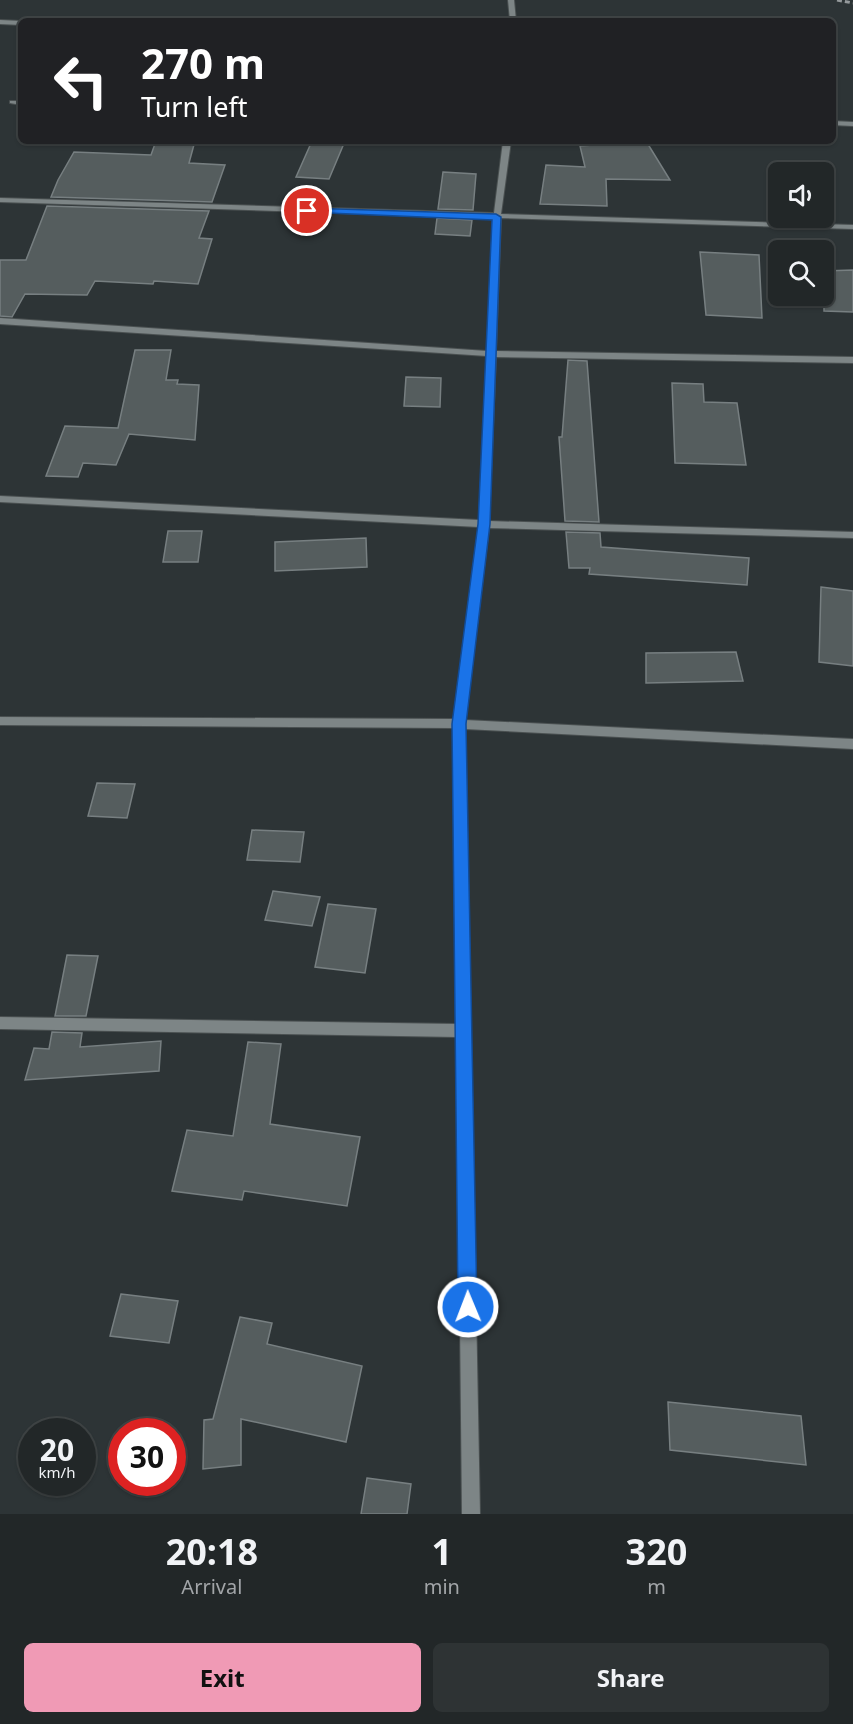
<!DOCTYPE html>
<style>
body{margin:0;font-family:"Noto Sans",sans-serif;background:#2e3334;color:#f1f3f6;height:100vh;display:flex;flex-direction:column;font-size:22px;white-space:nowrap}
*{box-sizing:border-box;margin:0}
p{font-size:20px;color:#a2a5a8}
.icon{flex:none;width:33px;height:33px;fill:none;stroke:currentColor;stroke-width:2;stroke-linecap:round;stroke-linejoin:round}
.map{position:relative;height:1514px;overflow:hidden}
.sheet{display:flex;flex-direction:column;background:#222728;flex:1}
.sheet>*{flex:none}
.hud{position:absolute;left:18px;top:18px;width:818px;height:126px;border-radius:9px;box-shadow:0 2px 4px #0004,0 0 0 2px #3f4445;background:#202124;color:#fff;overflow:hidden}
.controls{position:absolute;left:768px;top:162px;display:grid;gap:12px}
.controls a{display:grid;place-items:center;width:66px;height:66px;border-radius:9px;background:#222728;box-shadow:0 2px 4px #0004,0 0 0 2px #3f4445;font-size:30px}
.speed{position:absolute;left:18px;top:1418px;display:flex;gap:12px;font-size:30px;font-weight:700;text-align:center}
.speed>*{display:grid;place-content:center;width:78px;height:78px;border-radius:50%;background:#222728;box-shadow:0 2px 4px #0004,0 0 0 2px #3f4445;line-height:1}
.speed small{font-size:15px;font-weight:400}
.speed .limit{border:9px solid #d22;background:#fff;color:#111}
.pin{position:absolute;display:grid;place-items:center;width:51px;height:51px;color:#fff;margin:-26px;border:3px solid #fff;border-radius:50%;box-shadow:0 2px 6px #0007}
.me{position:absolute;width:66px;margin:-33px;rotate:359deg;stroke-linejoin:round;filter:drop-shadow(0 0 4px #0008)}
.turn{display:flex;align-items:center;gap:21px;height:126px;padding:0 24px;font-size:27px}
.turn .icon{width:78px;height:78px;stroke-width:2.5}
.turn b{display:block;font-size:42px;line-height:51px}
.eta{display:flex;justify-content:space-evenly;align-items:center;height:102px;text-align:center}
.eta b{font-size:36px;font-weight:700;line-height:42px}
.action{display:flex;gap:12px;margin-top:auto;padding:12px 24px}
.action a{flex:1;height:69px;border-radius:9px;background:#f09ab5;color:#111;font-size:24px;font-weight:700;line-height:69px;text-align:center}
.action a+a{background:#2e3334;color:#f1f3f6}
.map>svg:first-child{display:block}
.building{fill:#555d5e;stroke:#777f81;stroke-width:1.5}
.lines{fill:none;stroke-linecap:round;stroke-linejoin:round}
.minor-casing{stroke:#4a5051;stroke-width:2}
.minor{fill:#7d8586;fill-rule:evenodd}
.rail{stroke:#94999b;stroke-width:3;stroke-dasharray:5 3;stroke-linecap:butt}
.route{fill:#1a73e8;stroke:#114b97;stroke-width:1.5}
</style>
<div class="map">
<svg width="853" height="1514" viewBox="0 0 853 1514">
<rect width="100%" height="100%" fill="#2d3436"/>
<path class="building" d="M156 141H195L189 163 225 165 212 202 51 197 58 180 74 152 151 155Z
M312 141H345L329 179 296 177Z
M646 141 670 180 606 179 607 206 540 204 546 165 585 167 580 146Z
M443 172 476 174 473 210 438 209Z
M47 206 209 211 199 238 212 239 198 284 154 281 153 284 95 281 87 295 25 294 12 317 0 316V260H26Z
M437 218 472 220 470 236 435 234Z
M700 252 759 255 762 318 706 315Z
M853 270V312L824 311V271Z
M135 350H171L166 380H178L177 384 199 385 195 440 129 434 116 465 83 463 78 477 46 476 65 426 118 428Z
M568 360 587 361 599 522 565 521 559 437H562Z
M406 377 441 378 440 407 404 406Z
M672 383 703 384 704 402 737 403 746 465 675 463Z
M168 531H202L198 562H163Z
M566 532 600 533 601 547 749 558 747 585 589 574 590 568H569Z
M366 538 367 567 275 571V542Z
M821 587 853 591V666L819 662Z
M736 652 743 681 646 683V653Z
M97 783 135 784 127 818 88 816Z
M252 830 304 832 300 862 247 860Z
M273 891 320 897 312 926 265 920Z
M328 904 376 909 365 973 315 967Z
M67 955 98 956 86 1016H55Z
M52 1032 82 1033 80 1047 161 1041 159 1071 25 1080 34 1048 49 1049Z
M248 1042 281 1044 270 1124 360 1137 347 1206 244 1191 242 1200 172 1191 187 1130 233 1136Z
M121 1294 178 1301 169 1343 110 1336Z
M240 1317 272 1323 267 1344 362 1366 346 1442 241 1419V1465L203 1469 204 1420 213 1419Z
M668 1402 801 1416 806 1465 670 1450Z
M367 1478 411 1484 407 1514H361Z"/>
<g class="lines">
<defs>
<path id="minor" d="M508 0H514L516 21H510Z
M0 20 21 21V25L0 24Z
M10 101H21V105L10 103Z
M832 121 853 122V126L832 125Z
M503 141H511L501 214 853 225V229L501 218 496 351 853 357V363L496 357 489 521 853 532V538L489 528 465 720 853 739V749L465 729 480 1514H462L457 1037 0 1029V1017L457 1024 453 728 0 725V717L454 719 479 527 0 502V496L479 520 487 356 0 324V318L487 351 493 218 0 202V198L494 213Z"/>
</defs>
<use href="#minor" class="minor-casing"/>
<use href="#minor" class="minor"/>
<path class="rail" d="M837 0 853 3"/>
</g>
<path class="route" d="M307 208 496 214 501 217 490 524 466 724 477 1307 474 1314 468 1316 461 1314 458 1307 452 724 478 524 492 220 304 212 303 211Z"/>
</svg>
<div class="controls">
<a><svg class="icon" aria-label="sound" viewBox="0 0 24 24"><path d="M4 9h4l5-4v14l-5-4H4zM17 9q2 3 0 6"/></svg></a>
<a><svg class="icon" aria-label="search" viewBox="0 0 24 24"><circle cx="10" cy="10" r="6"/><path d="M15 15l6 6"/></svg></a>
</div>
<div class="speed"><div>20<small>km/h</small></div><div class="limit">30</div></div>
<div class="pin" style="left:307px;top:211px;background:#d93025"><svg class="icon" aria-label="arrive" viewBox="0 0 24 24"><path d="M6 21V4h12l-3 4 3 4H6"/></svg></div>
<svg class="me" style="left:468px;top:1307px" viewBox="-20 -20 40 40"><circle r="17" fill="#1a73e8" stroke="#fff" stroke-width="3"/><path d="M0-11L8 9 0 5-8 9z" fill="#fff"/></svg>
<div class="hud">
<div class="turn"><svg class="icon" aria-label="left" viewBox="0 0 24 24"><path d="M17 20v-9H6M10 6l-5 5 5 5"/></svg><div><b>270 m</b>Turn left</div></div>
</div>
</div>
<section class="sheet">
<div class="eta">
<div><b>20:18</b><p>Arrival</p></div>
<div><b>1</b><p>min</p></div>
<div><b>320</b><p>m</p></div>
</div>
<div class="action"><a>Exit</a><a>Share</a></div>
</section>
